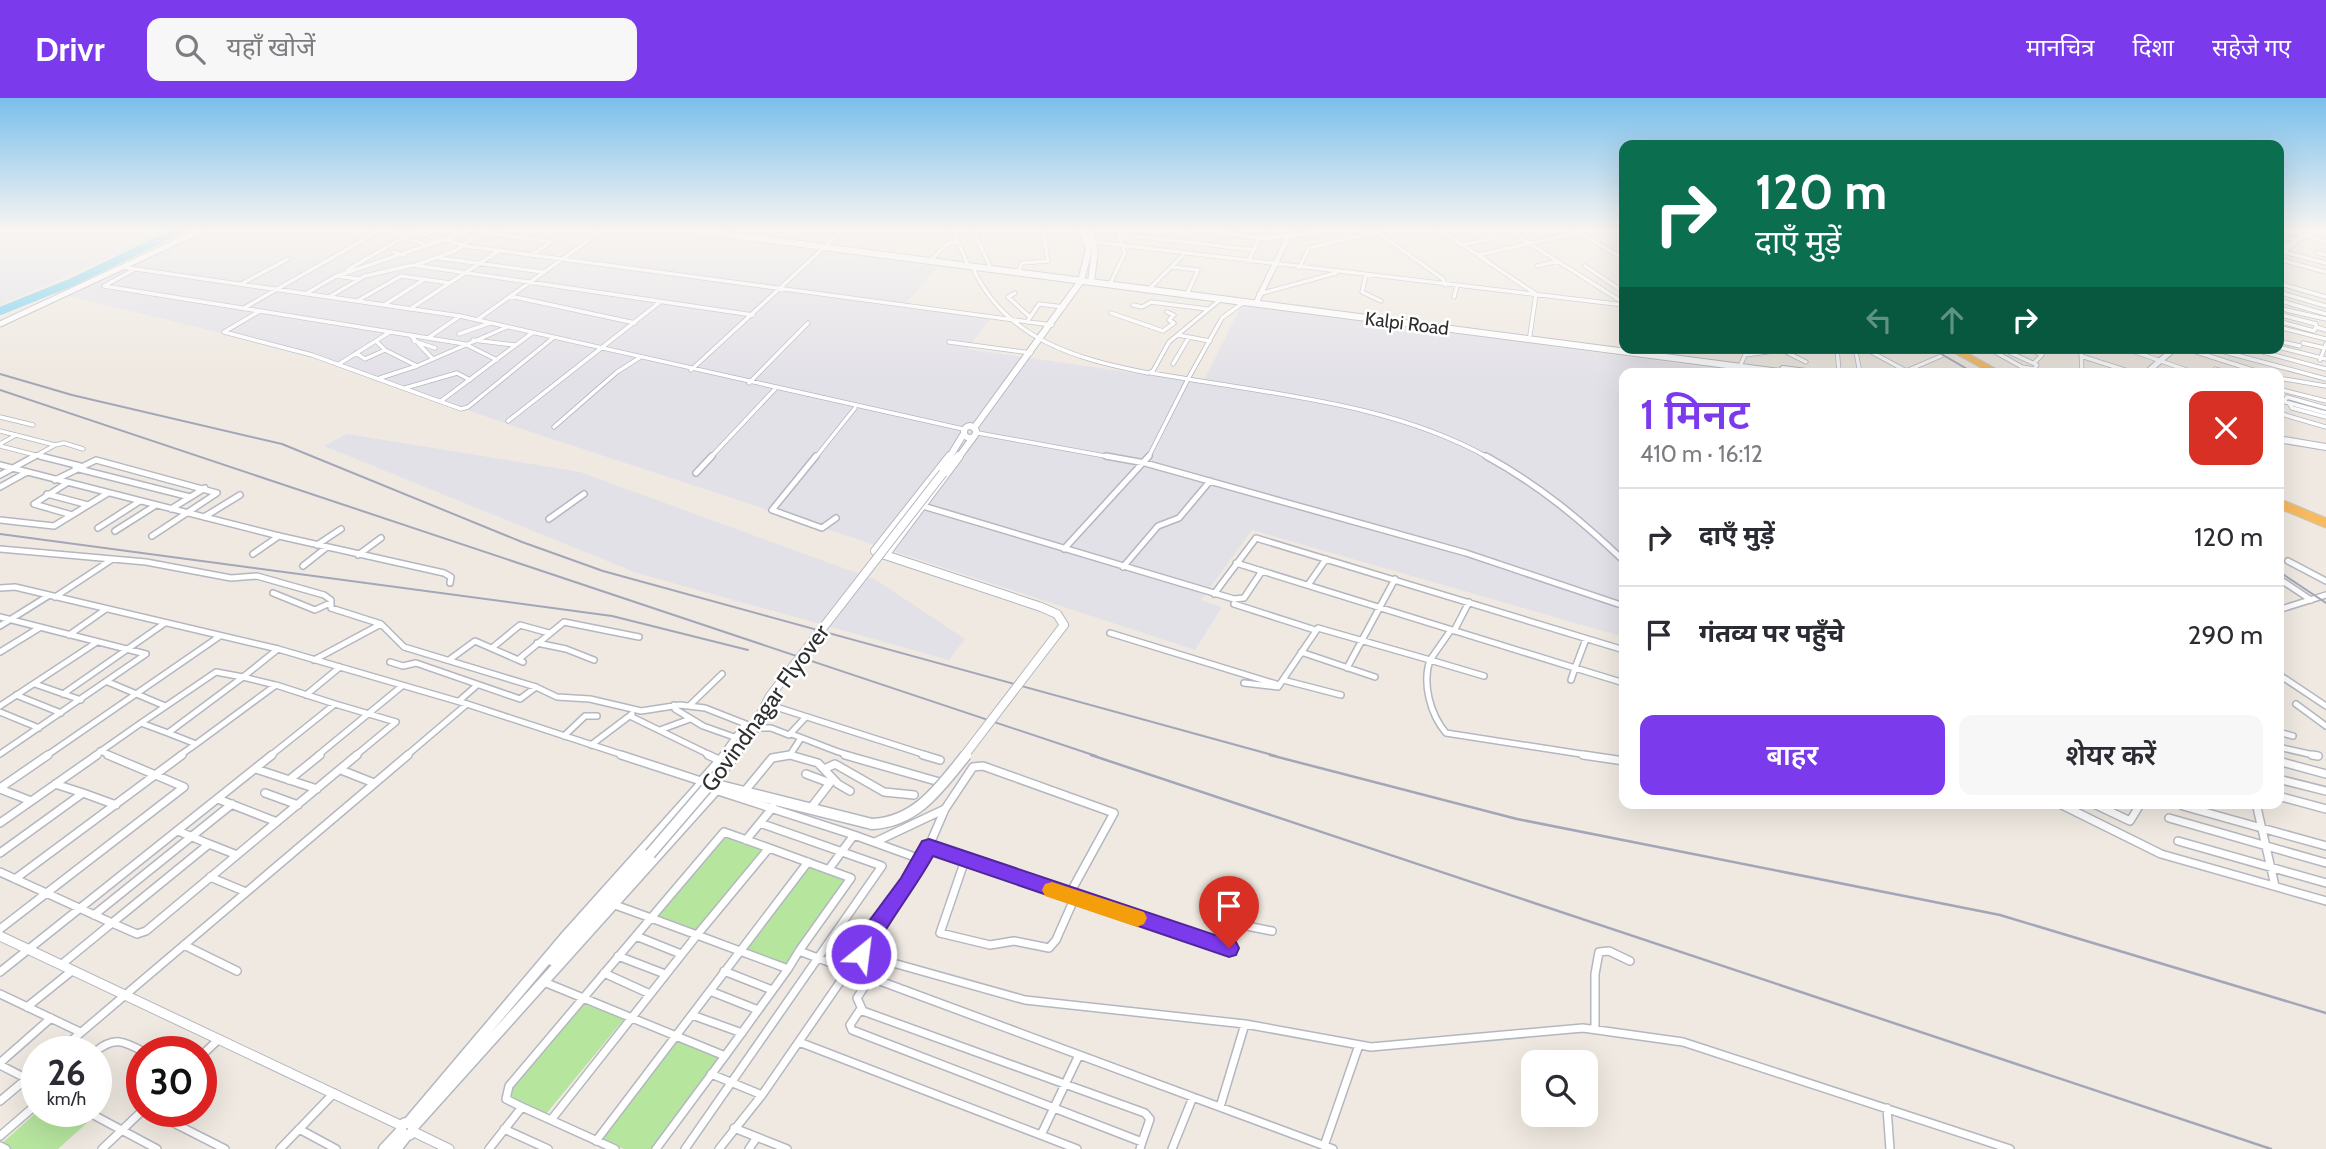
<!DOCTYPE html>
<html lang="hi">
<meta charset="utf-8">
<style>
body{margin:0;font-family:Cabin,"Noto Sans Devanagari",sans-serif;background:#f7f7f7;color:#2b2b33;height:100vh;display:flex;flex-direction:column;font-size:26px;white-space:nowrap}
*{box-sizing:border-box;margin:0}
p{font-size:23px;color:#7c7c81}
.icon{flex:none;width:38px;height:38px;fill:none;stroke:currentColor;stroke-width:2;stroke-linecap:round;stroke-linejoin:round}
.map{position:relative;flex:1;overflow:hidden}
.panel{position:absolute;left:1619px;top:270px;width:665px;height:441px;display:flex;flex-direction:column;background:#fff;border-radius:14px;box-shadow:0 7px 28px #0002}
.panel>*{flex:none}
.banner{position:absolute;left:1619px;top:42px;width:665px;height:214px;border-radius:14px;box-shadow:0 7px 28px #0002;background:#0b6e4f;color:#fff;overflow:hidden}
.tools{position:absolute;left:1521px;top:952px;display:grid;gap:14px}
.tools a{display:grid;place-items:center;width:77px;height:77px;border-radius:14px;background:#fff;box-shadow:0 7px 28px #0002;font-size:35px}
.speed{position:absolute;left:21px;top:938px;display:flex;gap:14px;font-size:35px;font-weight:700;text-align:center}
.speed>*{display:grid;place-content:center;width:91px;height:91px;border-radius:50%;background:#fff;box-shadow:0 7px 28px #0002;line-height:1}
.speed small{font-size:18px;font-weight:400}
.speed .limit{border:10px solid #d22;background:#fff;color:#111}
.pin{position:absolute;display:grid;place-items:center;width:60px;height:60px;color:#fff;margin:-72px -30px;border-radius:50% 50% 50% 0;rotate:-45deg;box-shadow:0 0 7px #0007}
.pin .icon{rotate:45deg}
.me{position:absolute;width:77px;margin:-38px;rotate:29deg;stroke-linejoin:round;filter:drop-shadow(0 0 5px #0008)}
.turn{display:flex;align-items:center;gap:24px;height:147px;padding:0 21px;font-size:32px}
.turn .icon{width:91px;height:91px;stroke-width:2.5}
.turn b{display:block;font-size:49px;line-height:60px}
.lanes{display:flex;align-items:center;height:66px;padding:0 21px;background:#0003;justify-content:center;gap:35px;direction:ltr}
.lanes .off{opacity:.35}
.round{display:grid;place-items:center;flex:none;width:74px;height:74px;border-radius:14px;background:#f7f7f7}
.overview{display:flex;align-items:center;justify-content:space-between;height:119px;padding:0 21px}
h1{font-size:42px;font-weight:600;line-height:52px;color:#7c3aed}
.primary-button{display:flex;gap:14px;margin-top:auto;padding:14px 21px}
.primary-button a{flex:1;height:80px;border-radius:14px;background:#7c3aed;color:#fff;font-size:28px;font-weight:600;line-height:80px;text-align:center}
.primary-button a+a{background:#f7f7f7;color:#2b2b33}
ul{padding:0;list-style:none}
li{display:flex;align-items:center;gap:21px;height:98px;padding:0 21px;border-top:2px solid #e1e1e2}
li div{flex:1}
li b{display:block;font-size:26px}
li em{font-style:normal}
header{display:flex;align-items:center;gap:42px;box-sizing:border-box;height:98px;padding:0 35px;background:#7c3aed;color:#fff}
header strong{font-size:33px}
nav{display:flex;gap:38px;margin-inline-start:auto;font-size:24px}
.search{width:490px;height:63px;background:#f7f7f7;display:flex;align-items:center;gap:18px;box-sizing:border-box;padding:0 24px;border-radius:14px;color:#7c7c81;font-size:26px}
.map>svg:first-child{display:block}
.industrial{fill:#e3e1e8}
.green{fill:#b6e59e}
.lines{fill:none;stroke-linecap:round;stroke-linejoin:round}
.river{stroke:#75cff0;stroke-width:8}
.minor-far2-casing{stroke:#b4b7c1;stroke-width:5}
.minor-far1-casing{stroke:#b4b7c1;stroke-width:8}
.minor-casing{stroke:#b4b7c1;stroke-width:10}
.tertiary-far1-casing{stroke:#b4b7c1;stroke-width:7}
.tertiary-casing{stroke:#b4b7c1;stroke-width:11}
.secondary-far2-casing{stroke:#b4b7c1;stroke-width:8}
.secondary-far1-casing{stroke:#b4b7c1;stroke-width:10}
.secondary-casing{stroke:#b4b7c1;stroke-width:13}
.trunk-far1-casing{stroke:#c9c9c9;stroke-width:8}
.trunk-casing{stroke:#c9c9c9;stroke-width:11}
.minor-far2{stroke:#fff;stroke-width:3.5}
.minor-far1{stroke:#fff;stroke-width:5}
.minor{stroke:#fff;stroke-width:7}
.tertiary-far1{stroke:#fff;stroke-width:5}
.tertiary{stroke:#fff;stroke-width:9}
.secondary-far2{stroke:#fff;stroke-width:6}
.secondary-far1{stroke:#fff;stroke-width:8}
.secondary{stroke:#fff;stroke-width:10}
.trunk-far1{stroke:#f8ba60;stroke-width:6}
.trunk{stroke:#f8ba60;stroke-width:9}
.rail-far1{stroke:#a3a6b8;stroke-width:2}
.rail{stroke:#a3a6b8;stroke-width:2.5}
.secondary-bridge-far1-casing{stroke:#b4b7c1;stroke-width:10;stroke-linecap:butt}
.secondary-bridge-casing{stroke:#b4b7c1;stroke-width:13;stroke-linecap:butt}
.secondary-bridge-far1{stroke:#fff;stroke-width:8}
.secondary-bridge{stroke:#fff;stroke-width:10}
.route{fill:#7c3aed;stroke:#51269a;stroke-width:2}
.slow{fill:#f59e0b}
.labels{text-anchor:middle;stroke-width:5;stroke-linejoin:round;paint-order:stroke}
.far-street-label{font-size:19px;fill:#2e2e2e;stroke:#fff}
.street-label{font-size:23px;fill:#2e2e2e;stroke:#fff}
</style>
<header>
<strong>Drivr</strong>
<div class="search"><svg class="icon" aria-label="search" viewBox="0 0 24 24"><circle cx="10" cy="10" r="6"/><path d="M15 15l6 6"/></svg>यहाँ खोजें</div>
<nav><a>मानचित्र</a><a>दिशा</a><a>सहेजे गए</a></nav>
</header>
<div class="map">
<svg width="2326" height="1051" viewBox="0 0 2326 1051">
<rect width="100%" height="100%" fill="#efe9e1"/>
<path class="industrial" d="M0 132H173L0 207Z
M203 132H663L938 169 906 205 993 218 967 251 1203 285 1242 206 1745 275H1624V539L1252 432 1201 502 1222 509 1195 552 537 336 303 255 69 198Z
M347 336 580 374 876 482 965 541 949 562 637 475 324 348Z"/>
<path class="green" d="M725 736 764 750 696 834 654 820Z
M808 767 848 781 786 866 743 852Z
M584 906 624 921 546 1016 507 996Z
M676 941 720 960 651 1051H624L600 1041Z
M38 1013H95L98 1015 58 1051H0V1047Z"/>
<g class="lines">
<path class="river" d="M0 213 70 185 180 132"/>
<defs>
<path id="minor-far2" d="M380 132 407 137 426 132
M953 132 967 165
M973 132 990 168
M1261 132 1270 142
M1374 132 1443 181 1445 187
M1440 132 1536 196 1530 237
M1508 132 1624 205
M1574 132 1624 161
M2284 132 2302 138
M421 134 439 144
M483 134 551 144 533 156
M1512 135 1525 132
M1118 136 1254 152
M2303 137 2326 144
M2278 138 2296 142
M445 141 465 148 1052 227
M414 142 427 148
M1095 144 1624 207
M2278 145 2289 148
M1462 147 1495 140
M394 154 405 157
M2283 154 2326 165
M2318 155 2326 157
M1478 157 1591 132
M439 160 543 174
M932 161 948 145 958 143
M2278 161 2326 174
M1248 164 1259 141
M416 167 457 152 483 132
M972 168C1004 241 1076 261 1148 275L1153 273 1169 244 1221 201
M1537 168 1558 163
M1585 168 1624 194
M122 169 460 218 963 331
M1172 169 1198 172 1188 194
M1299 170 1309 150 1376 134
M135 171 104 188 428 240
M347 172 407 137
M1019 172 1022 165 1048 163 1043 132
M1366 177 1362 194 1381 203
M359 181 337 178 472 132
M2278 185 2326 199
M241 186 288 161
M1110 186 1125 155 1116 132
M1151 189 1185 155
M2278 194 2326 208
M307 195 338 177
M1015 195 1008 199 1030 219
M1259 196 1336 175
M510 198 635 225
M329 199 365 178 413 167 753 217
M1454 199 1457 188
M2278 202 2326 216
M357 203 401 178 450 185
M1244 204 1222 220 1188 281C1289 298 1399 309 1489 360
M384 207 425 181
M1133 207 1142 209 1151 204 1207 211
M244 210 381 132
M2278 210 2326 221
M410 211 500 152
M260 213 224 234 312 257 461 311 468 309 553 240
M1111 215 1163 233 1174 225 1169 222 1174 217 1167 214
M2278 216 2316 226V229
M460 218 428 240 465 246 497 262
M477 222 603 132
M2278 223 2314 233 2316 229 2326 232
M1027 224 1039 206 1064 209
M2278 229 2326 241
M459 236 490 225
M1178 237 1210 243
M411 238 433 261
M473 242 515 247
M376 243 385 252 417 268
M414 243 435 250
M2278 243 2300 248
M949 244 1031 255
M2303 245 2324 250
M1623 249 1624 233
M2278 249 2326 261
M1837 250 1839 275
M1840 250 1856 254 1860 275
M1864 250 1910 275
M1988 250 2022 269 2034 271 2037 267 2000 250
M2026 250 2042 257 2035 264
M2081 250 2082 275
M2124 250 2195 275
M2153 250 2168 256
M2184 250 2262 275
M2210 250 2326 281
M2248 250 2326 271
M356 255 365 261 385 252
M2081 258 2134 275
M2320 262 2326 246
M339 266 390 234
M1173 266 1189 239
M1740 268 1745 257 1782 252 1806 264
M2215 271 2228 275
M691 272 843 132
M1906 273 1941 258
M380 280 417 268 507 229
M2278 280 2326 288
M749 285 808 225
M405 290 457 275 470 282
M2278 291 2326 303
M2278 302 2326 315
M441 303 532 235
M2284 304 2287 299 2326 310
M2289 305 2292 310 2326 319
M2278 315 2326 329
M0 319 33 327
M508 323 660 204
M554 329 617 274 639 260
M0 333 55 347 32 360
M978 335 1116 360
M0 346 16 337
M55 347 64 345 83 351
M0 348 47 360
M710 360 775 291
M815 360 855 310
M1148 360 1188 281 1151 275"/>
<path id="minor-far1" d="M40 358 80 368
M816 358 772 412 822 430 836 420
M1106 358 1145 365 1466 455 1624 508
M1486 358C1539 387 1581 422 1624 463
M0 367 279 438 444 475 451 479 450 485
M75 370 190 399
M696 375 712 358
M0 377 35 358
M55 382 96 362 217 395 152 438
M67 385 34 406 72 417
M0 389 27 374
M47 396 88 407
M923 408 1234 501 1244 500 1262 473
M171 411 205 390
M204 419 240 397
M549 421 584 396
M0 422 54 428 108 395
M98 430 140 403
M115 433 156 407
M317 447 341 431
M0 451 146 464 231 480 257 478 324 497 331 502V510L381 526
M1064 451 1149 358
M253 456 279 438
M358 457 381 440
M2288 463 2326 483
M1236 465 1575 570 1586 541
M303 468 327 449
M1123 469 1158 428 1179 420 1210 383
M2278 480 2311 502
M1308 487 1326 461
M0 490 15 489 278 551 467 606 626 658
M273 495 315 512 330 505
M1214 496 1256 440 1624 552
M55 499 111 462
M1234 506 1315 532
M2278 512 2326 497
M0 519 146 556 0 656
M0 528 48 498
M1454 533 1469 504
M1110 535 1279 587
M69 537 106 511
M537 545 566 551 594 562
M492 550 520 527 549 535
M0 554 39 530
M1301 554 1375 579
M519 561 564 524 639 539
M314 562 381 526 404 549 536 589 557 599 590 601 641 613 680 607 705 610 756 630H771L789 637 804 621
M449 562 475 543 523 564
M390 564 403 568 416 565 520 601 536 589
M1347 570 1395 481
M216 574 243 579 168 635 141 625Z
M2278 576 2326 608
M1484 578 1430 562C1422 585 1430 616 1446 635L1594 658
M1283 582 1341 597
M1571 582 1575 570 1624 585
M108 584 165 608
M1244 585 1278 589 1318 530 1430 562 1451 532
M35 586 81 602
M275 587 243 579 278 551
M63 596 165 525
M16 597 61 615
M306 597 340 569
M459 603 476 588
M2296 606 2326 628
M674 607 675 611 703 628 737 640
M0 608 97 544
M689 608 722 576
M0 614 39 630
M630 618 712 658
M757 631 771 610 776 609 929 658
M660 632 690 621
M2278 634 2293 638
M168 635 196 646 179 658
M791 636C812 643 830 652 851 658
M564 638 585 618H597
M196 646 276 587 335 606
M591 647 632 616
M2278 649 2318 658
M100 653 112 658
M46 658 220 538
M94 658 141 625
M270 658 335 606 396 624 355 658
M317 658 402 588
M406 658 467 606
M722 658 745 626
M782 658 790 657
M795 658 790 657 801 640"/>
<path id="minor" d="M621 657 704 684
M708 657 719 662
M790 657 818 665 838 686 850 693
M845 657 943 685
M923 657 940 662
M1583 657 1624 663
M2312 657 2318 658
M2278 663 2326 676
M256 671 317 691
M824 671 835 666 884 694 914 697
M341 672 374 685
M806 676 830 685 810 711
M2278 681 2326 693
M289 682 320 657
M701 683 724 657
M0 690 48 657
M0 691 31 703
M715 692 854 737
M744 694 772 660 790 657
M83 695 116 707
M265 695 298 707
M2278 698 2326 711
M218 701 277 724
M2058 705 2161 756 2326 803
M2092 705 2130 723 2141 705
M2256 705 2275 788
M2183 708 2326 748
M2169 720 2326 765
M0 725 97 657
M178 733 209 746
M724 734 769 750 697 837 651 820Z
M746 742 773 709
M2178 743 2326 785
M875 744 945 711
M209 746 237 757 146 833 137 836 112 825Z
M929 749 1069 797 1114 715 983 668 973 669 945 711 923 762 862 848 861 856 1025 902 1245 926 1371 949 1583 930 1683 944 2010 1051
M769 750 851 780 799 853 1333 1051
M0 755 83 695 55 686
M237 757 357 657
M965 762 940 835 990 847 1014 843 1049 850 1056 842 1075 799
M829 771 854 737 923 762
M0 774 112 825
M210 779 246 794
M15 781 182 657
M1072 798 1227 850 1242 827 1272 833
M94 817 232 706
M0 831 184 689 108 657
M636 838 681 856
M184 847 237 873
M618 858 665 876
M62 866 112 825
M724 873 772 892
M0 874 272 657
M604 875 650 896
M544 884 725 958 656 1051
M710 893 758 912
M0 896 80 934
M27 909 73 872
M862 911 857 900 870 880
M860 912 1145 1015 1150 1021 1142 1044 852 932 850 927Z
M692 917 742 935
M1595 930V876L1599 854 1609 853 1630 863
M799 944 1077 1051
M58 954 408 657
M95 954C114 938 124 943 144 954
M201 958 219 941
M725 958 788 871
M0 965 51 920
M0 967 37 986
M711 976 762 997
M0 1003 37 972
M522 1009 615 1051
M1220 1009 1245 926
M1887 1010 1890 1051
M86 1013 157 1051
M150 1013 225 1051
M551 1022 697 837 788 871 799 853
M734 1030 787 1051
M299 1031 336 1051
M504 1031 548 1051
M1041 1037 1079 957
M0 1038 37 1006
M596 1043 808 764
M0 1048 6 1051
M1324 1048 1359 947
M102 1051 142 1013
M280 1051 334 995
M489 1051 522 1009 506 1001 509 988 651 820 615 807
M685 1051 882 768 760 725
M719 1051 762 997 860 855
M749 1051 757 1039
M1140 1051 1142 1044
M1172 1051 1193 999"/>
<path id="tertiary-far1" d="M1194 132 1266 140 1338 132
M2278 158 2309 132
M1256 205 1288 140
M0 226 202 132
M2146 275 2175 250"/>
<path id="tertiary" d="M0 838 402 1028
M412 1033 449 1051"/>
<path id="secondary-far2" d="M693 132 1788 275
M1089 132 1095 152 1091 184
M1783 271 1814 275
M964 334a6 6 0 1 1 12 0a6 6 0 1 1-12 0Z
M974 330 1081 183 1089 151 1082 132
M2278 341 2326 349
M949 360 963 337
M958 360 975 337"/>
<path id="secondary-far1" d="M950 358 875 453 885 457 959 358
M885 457 1041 509"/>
<path id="secondary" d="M552 862 650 756
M401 1031a6 6 0 1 1 12 0a6 6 0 1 1-12 0Z
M408 1025 567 837 704 684 872 726
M414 1028 719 688
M384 1051 400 1034
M396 1051 407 1037"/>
<path id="trunk-far1" d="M1952 250 1997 275"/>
<path id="trunk" d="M2278 405 2326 425"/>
</defs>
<use href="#minor-far2" class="minor-far2-casing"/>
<use href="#minor-far1" class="minor-far1-casing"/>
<use href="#minor" class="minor-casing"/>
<use href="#tertiary-far1" class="tertiary-far1-casing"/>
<use href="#tertiary" class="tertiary-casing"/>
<use href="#secondary-far2" class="secondary-far2-casing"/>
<use href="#secondary-far1" class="secondary-far1-casing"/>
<use href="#secondary" class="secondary-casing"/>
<use href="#trunk-far1" class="trunk-far1-casing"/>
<use href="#trunk" class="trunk-casing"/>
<use href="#minor-far2" class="minor-far2"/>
<use href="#minor-far1" class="minor-far1"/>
<use href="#minor" class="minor"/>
<use href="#tertiary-far1" class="tertiary-far1"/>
<use href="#tertiary" class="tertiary"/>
<use href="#secondary-far2" class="secondary-far2"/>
<use href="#secondary-far1" class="secondary-far1"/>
<use href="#secondary" class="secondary"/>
<use href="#trunk-far1" class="trunk-far1"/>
<use href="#trunk" class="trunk"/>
<path class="rail-far1" d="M1931 250 1974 275
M0 276 72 297 282 346 522 444 603 473 1276 658
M0 292 1096 658
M0 436 612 518 748 552
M2278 473 2326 505"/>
<path class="rail" d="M1091 657 2271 1051
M1270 657 1517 721 2000 817 2326 915"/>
<defs>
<path id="secondary-bridge-far1" d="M734 658 747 643 770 598 943 375
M964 658 1064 527 1057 516 1041 509"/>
<path id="secondary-bridge" d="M872 726C917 724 940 689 966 657
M650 756 735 657"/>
</defs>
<use href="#secondary-bridge-far1" class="secondary-bridge-far1-casing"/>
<use href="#secondary-bridge" class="secondary-bridge-casing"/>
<use href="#secondary-bridge-far1" class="secondary-bridge-far1"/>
<use href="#secondary-bridge" class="secondary-bridge"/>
</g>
<linearGradient id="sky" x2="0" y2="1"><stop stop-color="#7abfeb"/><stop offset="0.47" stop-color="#f8f5f2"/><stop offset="1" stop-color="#f8f5f2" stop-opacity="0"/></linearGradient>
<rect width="2326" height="280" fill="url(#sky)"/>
<path class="route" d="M929 741 1236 844 1239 850 1236 857 1229 859 933 758C913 794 886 826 868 863L861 865 854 863 851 856 855 842 901 780 922 743Z"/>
<path class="slow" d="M1052 784 1144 814 1147 820 1144 826 1137 829 1045 798 1042 792 1045 786Z"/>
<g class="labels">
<g class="far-street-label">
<text transform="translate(1407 225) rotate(7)" y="7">Kalpi Road</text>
</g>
<g class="street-label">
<text transform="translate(765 610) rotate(-54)" y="8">Govindnagar Flyover</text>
</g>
</g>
</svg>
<div class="tools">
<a><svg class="icon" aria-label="search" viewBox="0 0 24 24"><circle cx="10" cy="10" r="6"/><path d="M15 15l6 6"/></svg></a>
</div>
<div class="speed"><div>26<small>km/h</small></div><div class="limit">30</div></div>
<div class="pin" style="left:1229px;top:850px;background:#d93025"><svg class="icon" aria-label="arrive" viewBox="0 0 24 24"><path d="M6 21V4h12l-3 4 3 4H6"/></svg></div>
<svg class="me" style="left:861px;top:856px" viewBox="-20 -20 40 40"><circle r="17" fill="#7c3aed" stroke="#fff" stroke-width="3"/><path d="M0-11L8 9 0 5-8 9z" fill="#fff"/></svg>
<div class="banner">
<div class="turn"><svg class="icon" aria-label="right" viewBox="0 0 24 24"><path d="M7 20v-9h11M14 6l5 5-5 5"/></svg><div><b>120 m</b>दाएँ मुड़ें</div></div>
<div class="lanes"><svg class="icon off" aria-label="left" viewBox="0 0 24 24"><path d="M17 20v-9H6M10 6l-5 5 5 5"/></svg><svg class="icon off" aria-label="ahead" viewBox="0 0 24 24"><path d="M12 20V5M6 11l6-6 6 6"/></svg><svg class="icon" aria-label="right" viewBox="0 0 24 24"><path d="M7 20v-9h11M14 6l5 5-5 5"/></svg></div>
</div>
<section class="panel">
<div class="overview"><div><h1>1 मिनट</h1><p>410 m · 16:12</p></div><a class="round" style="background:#d93025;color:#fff"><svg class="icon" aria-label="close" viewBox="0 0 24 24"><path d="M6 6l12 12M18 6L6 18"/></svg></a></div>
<ul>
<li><svg class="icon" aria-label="right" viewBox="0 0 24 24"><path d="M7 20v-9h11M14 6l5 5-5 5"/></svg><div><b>दाएँ मुड़ें</b></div><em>120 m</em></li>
<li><svg class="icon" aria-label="arrive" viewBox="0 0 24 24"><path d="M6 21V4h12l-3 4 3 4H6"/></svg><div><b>गंतव्य पर पहुँचे</b></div><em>290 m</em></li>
</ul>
<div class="primary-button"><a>बाहर</a><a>शेयर करें</a></div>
</section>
</div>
